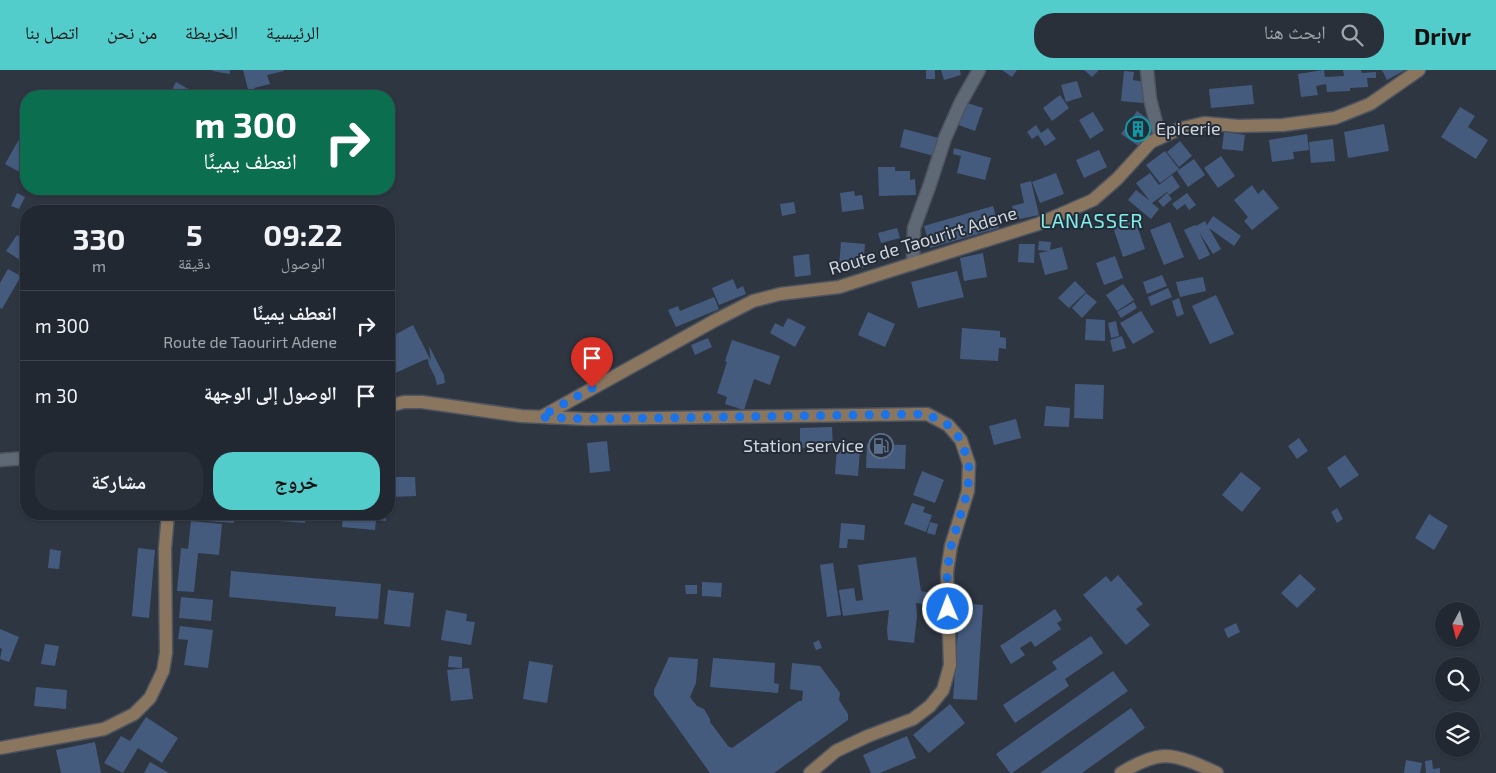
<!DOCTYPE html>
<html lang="ar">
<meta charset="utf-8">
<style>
body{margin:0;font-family:"Exo 2","Noto Naskh Arabic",sans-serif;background:#2a303a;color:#f1f3f6;direction:rtl;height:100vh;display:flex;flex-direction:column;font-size:19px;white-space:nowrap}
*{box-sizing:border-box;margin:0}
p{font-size:16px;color:#a2a6ac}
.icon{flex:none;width:28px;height:28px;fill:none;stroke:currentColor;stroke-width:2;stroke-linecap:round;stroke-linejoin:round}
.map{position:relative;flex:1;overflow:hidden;direction:ltr}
.drawer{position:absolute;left:20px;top:135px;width:375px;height:315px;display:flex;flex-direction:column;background:#222832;border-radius:20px;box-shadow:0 1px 4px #0004,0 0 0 1px #3f444d;direction:rtl}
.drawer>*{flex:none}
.guide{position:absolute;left:20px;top:20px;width:375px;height:105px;border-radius:20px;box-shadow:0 1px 4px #0004,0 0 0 1px #3f444d;direction:rtl;background:#0b6e4f;color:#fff;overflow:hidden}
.needle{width:32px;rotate:187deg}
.tools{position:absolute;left:1435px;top:532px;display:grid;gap:10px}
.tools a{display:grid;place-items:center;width:45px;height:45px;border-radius:50%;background:#222832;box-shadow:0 1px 4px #0004,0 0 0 1px #3f444d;font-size:25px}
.pin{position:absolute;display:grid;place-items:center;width:42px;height:42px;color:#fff;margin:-51px -21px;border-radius:50% 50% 50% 0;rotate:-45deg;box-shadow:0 0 5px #0007}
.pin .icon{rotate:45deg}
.me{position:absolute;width:55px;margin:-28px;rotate:359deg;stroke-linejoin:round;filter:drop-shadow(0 0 4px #0008)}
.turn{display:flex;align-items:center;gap:18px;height:105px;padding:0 15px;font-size:22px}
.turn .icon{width:65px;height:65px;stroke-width:2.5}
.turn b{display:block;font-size:35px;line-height:42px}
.eta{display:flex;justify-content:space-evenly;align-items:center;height:85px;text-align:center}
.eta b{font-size:30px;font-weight:700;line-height:35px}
.cta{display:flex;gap:10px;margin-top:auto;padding:10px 15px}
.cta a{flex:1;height:58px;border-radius:20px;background:#53cdcb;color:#111;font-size:20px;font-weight:700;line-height:58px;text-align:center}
.cta a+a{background:#2a303a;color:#f1f3f6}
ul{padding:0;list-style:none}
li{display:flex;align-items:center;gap:15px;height:70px;padding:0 15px;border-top:1px solid #3f444d}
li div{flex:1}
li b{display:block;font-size:19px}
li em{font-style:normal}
header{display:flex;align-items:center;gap:30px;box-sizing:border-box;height:70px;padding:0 25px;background:#53cdcb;color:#111}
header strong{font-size:24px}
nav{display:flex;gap:28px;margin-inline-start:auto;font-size:18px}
.search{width:350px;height:45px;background:#2a303a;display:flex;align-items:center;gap:12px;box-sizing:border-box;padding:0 18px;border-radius:20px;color:#a2a6ac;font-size:19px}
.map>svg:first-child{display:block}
.building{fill:#455b7e}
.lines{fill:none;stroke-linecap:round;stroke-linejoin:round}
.street-casing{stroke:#4e545f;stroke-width:15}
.secondary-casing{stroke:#4e545f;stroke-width:15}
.street{stroke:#5f6875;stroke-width:12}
.secondary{stroke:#8a765f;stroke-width:12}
.route{stroke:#1a73e8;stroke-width:9;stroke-dasharray:0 16.2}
.labels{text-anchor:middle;stroke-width:4;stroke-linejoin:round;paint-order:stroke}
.poi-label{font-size:18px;fill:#d1d6de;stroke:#242c37;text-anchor:start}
.street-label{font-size:18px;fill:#d1d6de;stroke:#242c37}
.quarter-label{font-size:20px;letter-spacing:1px;fill:#82eeeb;stroke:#242c37}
</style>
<header>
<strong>Drivr</strong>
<div class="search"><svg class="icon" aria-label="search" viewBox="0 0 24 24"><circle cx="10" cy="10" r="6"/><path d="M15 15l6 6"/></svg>ابحث هنا</div>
<nav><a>الرئيسية</a><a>الخريطة</a><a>من نحن</a><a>اتصل بنا</a></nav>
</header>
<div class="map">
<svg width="1496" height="703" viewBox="0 0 1496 703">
<rect width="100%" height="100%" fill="#2e3642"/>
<path class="building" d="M213 0H230V4L212 1Z
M243 0H284V1L267 5 270 14 254 18 255 22 249 23Z
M926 0H935V9H926Z
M941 0H960L961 5 944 10Z
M1002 0H1017L1012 7Z
M1084 0H1099L1092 7Z
M1323 0H1324L1325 7 1344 6 1343 0H1361L1362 3 1376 2V8H1367L1368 17 1350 18V21L1327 22 1326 14 1316 16 1318 25 1301 27 1298 4Z
M1382 0H1405L1387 10Z
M1124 1 1134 2 1133 10 1145 12 1143 33 1121 31Z
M1077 11 1082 27 1066 32 1061 15Z
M176 12 201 26H169Z
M1252 15 1254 34 1211 38 1209 19Z
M1060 25 1069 38 1052 51 1043 38Z
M964 32 983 38 975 61 956 54Z
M1460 37 1475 46 1468 57 1488 70 1476 89 1441 67Z
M1137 41 1156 55 1140 77 1121 64Z
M1093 42 1104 60 1090 69 1079 50Z
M1384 54 1389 81 1348 88 1344 62Z
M1036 55 1041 63 1048 58 1056 69 1045 76 1038 65 1032 69 1027 62Z
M26 57V104L25 105 5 94Z
M904 59 939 68 934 86 900 77Z
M1224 62 1245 65 1243 81 1222 79Z
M1307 64 1309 80 1293 82 1294 89 1272 92 1269 70Z
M1333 69 1335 91 1311 93 1309 72Z
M1180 71 1192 86 1179 97 1167 82Z
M954 78 991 88 985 110 957 103 961 86 953 84Z
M1099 80 1107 97 1084 108 1076 90Z
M1165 81 1179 99 1160 113 1146 95Z
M1221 86 1235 106 1218 118 1204 98Z
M1194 89 1205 105 1188 117 1177 101Z
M878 97H895V101H910V110L915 109 916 125 879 126Z
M1056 103 1064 124 1040 133 1032 112Z
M1150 103 1159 115 1172 105 1180 117 1169 125 1167 122 1152 133 1159 139 1151 149 1128 130 1136 120 1150 131 1136 113Z
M1031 111 1039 145 1015 150 1012 136 1024 133 1020 114Z
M1252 115 1258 124 1263 119 1279 138 1252 160 1244 151 1248 147 1234 130Z
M854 121 855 126 862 125 864 139 842 142 840 123Z
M17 123 25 127 19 139 11 136Z
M1167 123 1172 129 1163 137 1158 131Z
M1187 123 1196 135 1189 140 1185 134 1177 140 1172 134Z
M794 132 796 143 782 146 780 134Z
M993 136 999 158 930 178 924 156Z
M1213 146 1241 166 1234 176 1209 158 1221 179 1213 184 1199 162 1210 185 1199 190 1184 160 1195 155 1196 156 1205 151 1207 155Z
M1135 150 1145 179 1123 187 1113 157Z
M1170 152 1184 187 1164 195 1150 160Z
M897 158 900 168 881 173 878 163Z
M17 165 26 171V181L20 190 6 181Z
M1039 171 1051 172 1050 180 1062 177 1068 199 1045 205 1039 183 1049 181 1038 180Z
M841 172 865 174 863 198 839 196Z
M1019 174H1035L1034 193 1018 192Z
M26 182V206L18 203Z
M983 183 987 207 964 211 960 188Z
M809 184 811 205 795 207 793 186Z
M1115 186 1123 208 1104 215 1096 193Z
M8 199 21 206 2 239 0 238V213Z
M957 201 964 227 918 238 911 212Z
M1162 205 1167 216 1147 224 1143 212Z
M1203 207 1206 221 1180 227 1176 212Z
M733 209 737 219 743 216 746 224 719 235 712 218Z
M1075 211 1086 222 1069 238 1058 228Z
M1123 214 1134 230 1117 241 1106 225Z
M1168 218 1172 227 1151 236 1148 227Z
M1086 223 1097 232 1082 248 1072 238Z
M1216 225 1234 264 1210 274 1192 236Z
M714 227 719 239 676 257 668 240 678 236 680 241Z
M1179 228 1184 244 1177 247 1172 231Z
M1134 232 1137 238 1121 248 1117 242Z
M1141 241 1154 262 1133 274 1120 253Z
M868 242 895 254 885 277 858 265Z
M788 248 806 257 795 277 770 263 775 253 783 257Z
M1086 249 1105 250V271L1085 270Z
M1116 251 1119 266 1111 268 1108 253Z
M413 255 431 291 429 276 444 305 445 313 437 315 435 307 429 295 428 289 424 290 391 305 389 301V268Z
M962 258 1000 261V267L1006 268V279L999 278 998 291 960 289Z
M1122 266 1126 278 1113 282 1110 270Z
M708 268 712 277 695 285 691 275Z
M732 270 780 286 770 315 754 309 744 340 725 334 727 327 717 323 727 292 725 291Z
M1075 314 1104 315 1103 349 1074 348Z
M1046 336 1070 338 1069 357 1044 356Z
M1016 349 1021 368 994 375 989 356Z
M832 357 833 377 800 378V358Z
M1299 368 1308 381 1297 389 1288 376Z
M607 371 610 401 590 403 587 373Z
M867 374 906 375 905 399 866 398Z
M837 378 860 380 858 406 835 404Z
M1345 385 1359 405 1340 418 1327 398Z
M922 401 944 410 935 433 913 425Z
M1241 402 1261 418 1242 442 1222 425Z
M389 407H415L416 426 389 427Z
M912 433 925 437 923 442 932 445 926 462 904 454Z
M1337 438 1343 449 1337 453 1331 442Z
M205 444H234V453L205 451Z
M267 444H306L305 453 266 450Z
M343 444H386V451L376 450 375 460 342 457Z
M1429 444 1448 456 1434 480 1415 468Z
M191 451 222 454 219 485 198 483 194 522 177 521 181 478 188 479Z
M930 452 938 454 935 465 927 463Z
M841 453 865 455 864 470 848 469 847 478H839Z
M138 478 155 480 149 548 132 546Z
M50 479 61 481 59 499 48 498Z
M916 487 921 521 932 523 933 533 925 534 916 533 917 546 914 573 888 570 887 560 889 540 843 546 839 520 854 518 856 531 863 530 858 495Z
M833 493 841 545 827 547 820 495Z
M231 501 381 514 378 549 335 546 336 537 229 527Z
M1300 504 1316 519 1297 538 1281 523Z
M1118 505 1143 534 1136 539 1150 555 1126 575 1083 525 1106 506 1111 512Z
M702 512 722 513 721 527 702 526Z
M685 515H697V524H686Z
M388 520 414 523 410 557 384 554Z
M181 527 213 530 211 551 179 548Z
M960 533 983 535 977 630 953 629Z
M1055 539 1062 550 1057 553 1061 559 1035 577 1031 571 1020 578 1025 585 1011 594 1000 576Z
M446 540 467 544 466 551 475 552 471 575 441 570Z
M1236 553 1240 562 1228 568 1224 559Z
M180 556 213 560 208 598 184 595 188 570 178 569Z
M0 559 19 567 9 592 0 589 2 579 0 578Z
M1091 566 1103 583 1065 609 1069 616 1015 653 1003 635 1057 599 1052 592Z
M819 570 822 578 816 580 813 573Z
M45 574 59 576 55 596 41 594Z
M449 586 462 587V598L448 597Z
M669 587 698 589 696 613 690 627 697 636 704 639 710 649V652L728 676 732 678 799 631H802L803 621 790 619 792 593 820 596 840 623 839 630 848 644V650L774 703H710L654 625V620Z
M713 588 775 593 774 613 779 614 778 623 710 617Z
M529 591 553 595 547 633 523 629Z
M469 598 473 629 451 631 447 600Z
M1113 601 1128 621 1012 703H1010L996 684Z
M36 617 67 620 66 639 34 636Z
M950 634 965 653 929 683 913 665Z
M1131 638 1145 658 1082 703H1040Z
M146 647 178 668 162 693 138 678 123 703 104 693 121 666 130 671Z
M907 666 916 688 880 703H871L863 685Z
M95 672 101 703H61L56 680Z
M1406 690 1422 693 1420 703H1404Z
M1432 690 1433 699 1440 698V703H1426L1425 691Z
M150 692 169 703H144Z"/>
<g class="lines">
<defs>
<path id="street" d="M1147 0 1150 29 1160 68
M913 194 914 158 929 117 945 68 961 32 979 0
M0 390 26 388"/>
<path id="secondary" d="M389 336 404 332H422L521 346 587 349 927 344 948 355 961 370 969 394 968 421 951 476 947 502 950 595 943 620 930 636 913 649 868 666 836 681 810 703
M541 347 714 251 753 231 780 224 839 217 1038 154 1093 130 1117 109 1151 72 1179 59 1204 53 1238 56 1283 55 1335 48 1370 34 1419 0
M0 678 104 659 134 644 150 628 163 601 166 583 165 478 168 444
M1121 703C1134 695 1149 687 1164 686 1181 686 1202 696 1217 703"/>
</defs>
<use href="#street" class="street-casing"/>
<use href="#secondary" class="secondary-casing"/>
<use href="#street" class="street"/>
<use href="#secondary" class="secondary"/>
</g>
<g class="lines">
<path class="route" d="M592 318 540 347 587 349 927 344 948 355 961 370 969 394 968 420 951 476 947 502 948 539"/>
</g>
<defs>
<symbol id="building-ring" viewBox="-11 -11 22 22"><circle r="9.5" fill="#242c37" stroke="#0f9aa8" stroke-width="1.5"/><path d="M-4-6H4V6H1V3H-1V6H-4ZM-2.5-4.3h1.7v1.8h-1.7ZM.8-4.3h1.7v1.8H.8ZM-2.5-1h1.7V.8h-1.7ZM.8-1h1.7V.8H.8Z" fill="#0f9aa8"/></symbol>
<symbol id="fuel-ring" viewBox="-11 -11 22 22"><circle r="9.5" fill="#242c37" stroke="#5c6f8a" stroke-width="1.5"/><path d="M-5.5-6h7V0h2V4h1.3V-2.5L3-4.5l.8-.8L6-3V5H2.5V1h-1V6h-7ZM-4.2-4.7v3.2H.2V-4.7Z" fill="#5c6f8a"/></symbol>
</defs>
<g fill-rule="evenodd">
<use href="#building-ring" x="1124" y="45" width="28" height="28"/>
<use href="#fuel-ring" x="867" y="362" width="28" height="28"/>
</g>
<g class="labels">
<g class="poi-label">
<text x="1156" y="65">Epicerie</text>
<text x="864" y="382" text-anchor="end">Station service</text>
</g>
<g class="street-label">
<text transform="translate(923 171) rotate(-17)" y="6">Route de Taourirt Adene</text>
</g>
<g class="quarter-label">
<text x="1092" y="158">LANASSER</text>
</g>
</g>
</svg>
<div class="tools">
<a><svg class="needle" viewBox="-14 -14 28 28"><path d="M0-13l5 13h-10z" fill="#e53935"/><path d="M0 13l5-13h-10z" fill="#a2a6ac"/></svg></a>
<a><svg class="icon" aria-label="search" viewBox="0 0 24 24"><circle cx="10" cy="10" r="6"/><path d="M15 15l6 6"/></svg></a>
<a><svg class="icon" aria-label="layers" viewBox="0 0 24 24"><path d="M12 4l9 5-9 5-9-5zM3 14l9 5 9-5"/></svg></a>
</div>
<div class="pin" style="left:592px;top:318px;background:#d93025"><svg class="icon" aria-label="arrive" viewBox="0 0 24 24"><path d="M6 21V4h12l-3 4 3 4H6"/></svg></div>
<svg class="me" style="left:948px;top:539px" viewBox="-20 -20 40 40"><circle r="17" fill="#1a73e8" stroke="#fff" stroke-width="3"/><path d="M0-11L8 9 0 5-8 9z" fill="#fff"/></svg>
<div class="guide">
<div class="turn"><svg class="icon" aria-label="right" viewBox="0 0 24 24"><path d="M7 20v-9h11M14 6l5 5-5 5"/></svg><div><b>300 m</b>انعطف يمينًا</div></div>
</div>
<section class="drawer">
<div class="eta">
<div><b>09:22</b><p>الوصول</p></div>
<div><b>5</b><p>دقيقة</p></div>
<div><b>330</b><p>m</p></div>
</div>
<ul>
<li><svg class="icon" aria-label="right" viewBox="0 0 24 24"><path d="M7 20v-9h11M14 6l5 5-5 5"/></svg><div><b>انعطف يمينًا</b><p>Route de Taourirt Adene</p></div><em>300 m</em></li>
<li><svg class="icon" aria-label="arrive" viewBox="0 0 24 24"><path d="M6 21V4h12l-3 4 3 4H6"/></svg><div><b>الوصول إلى الوجهة</b></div><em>30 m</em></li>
</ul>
<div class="cta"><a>خروج</a><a>مشاركة</a></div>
</section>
</div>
